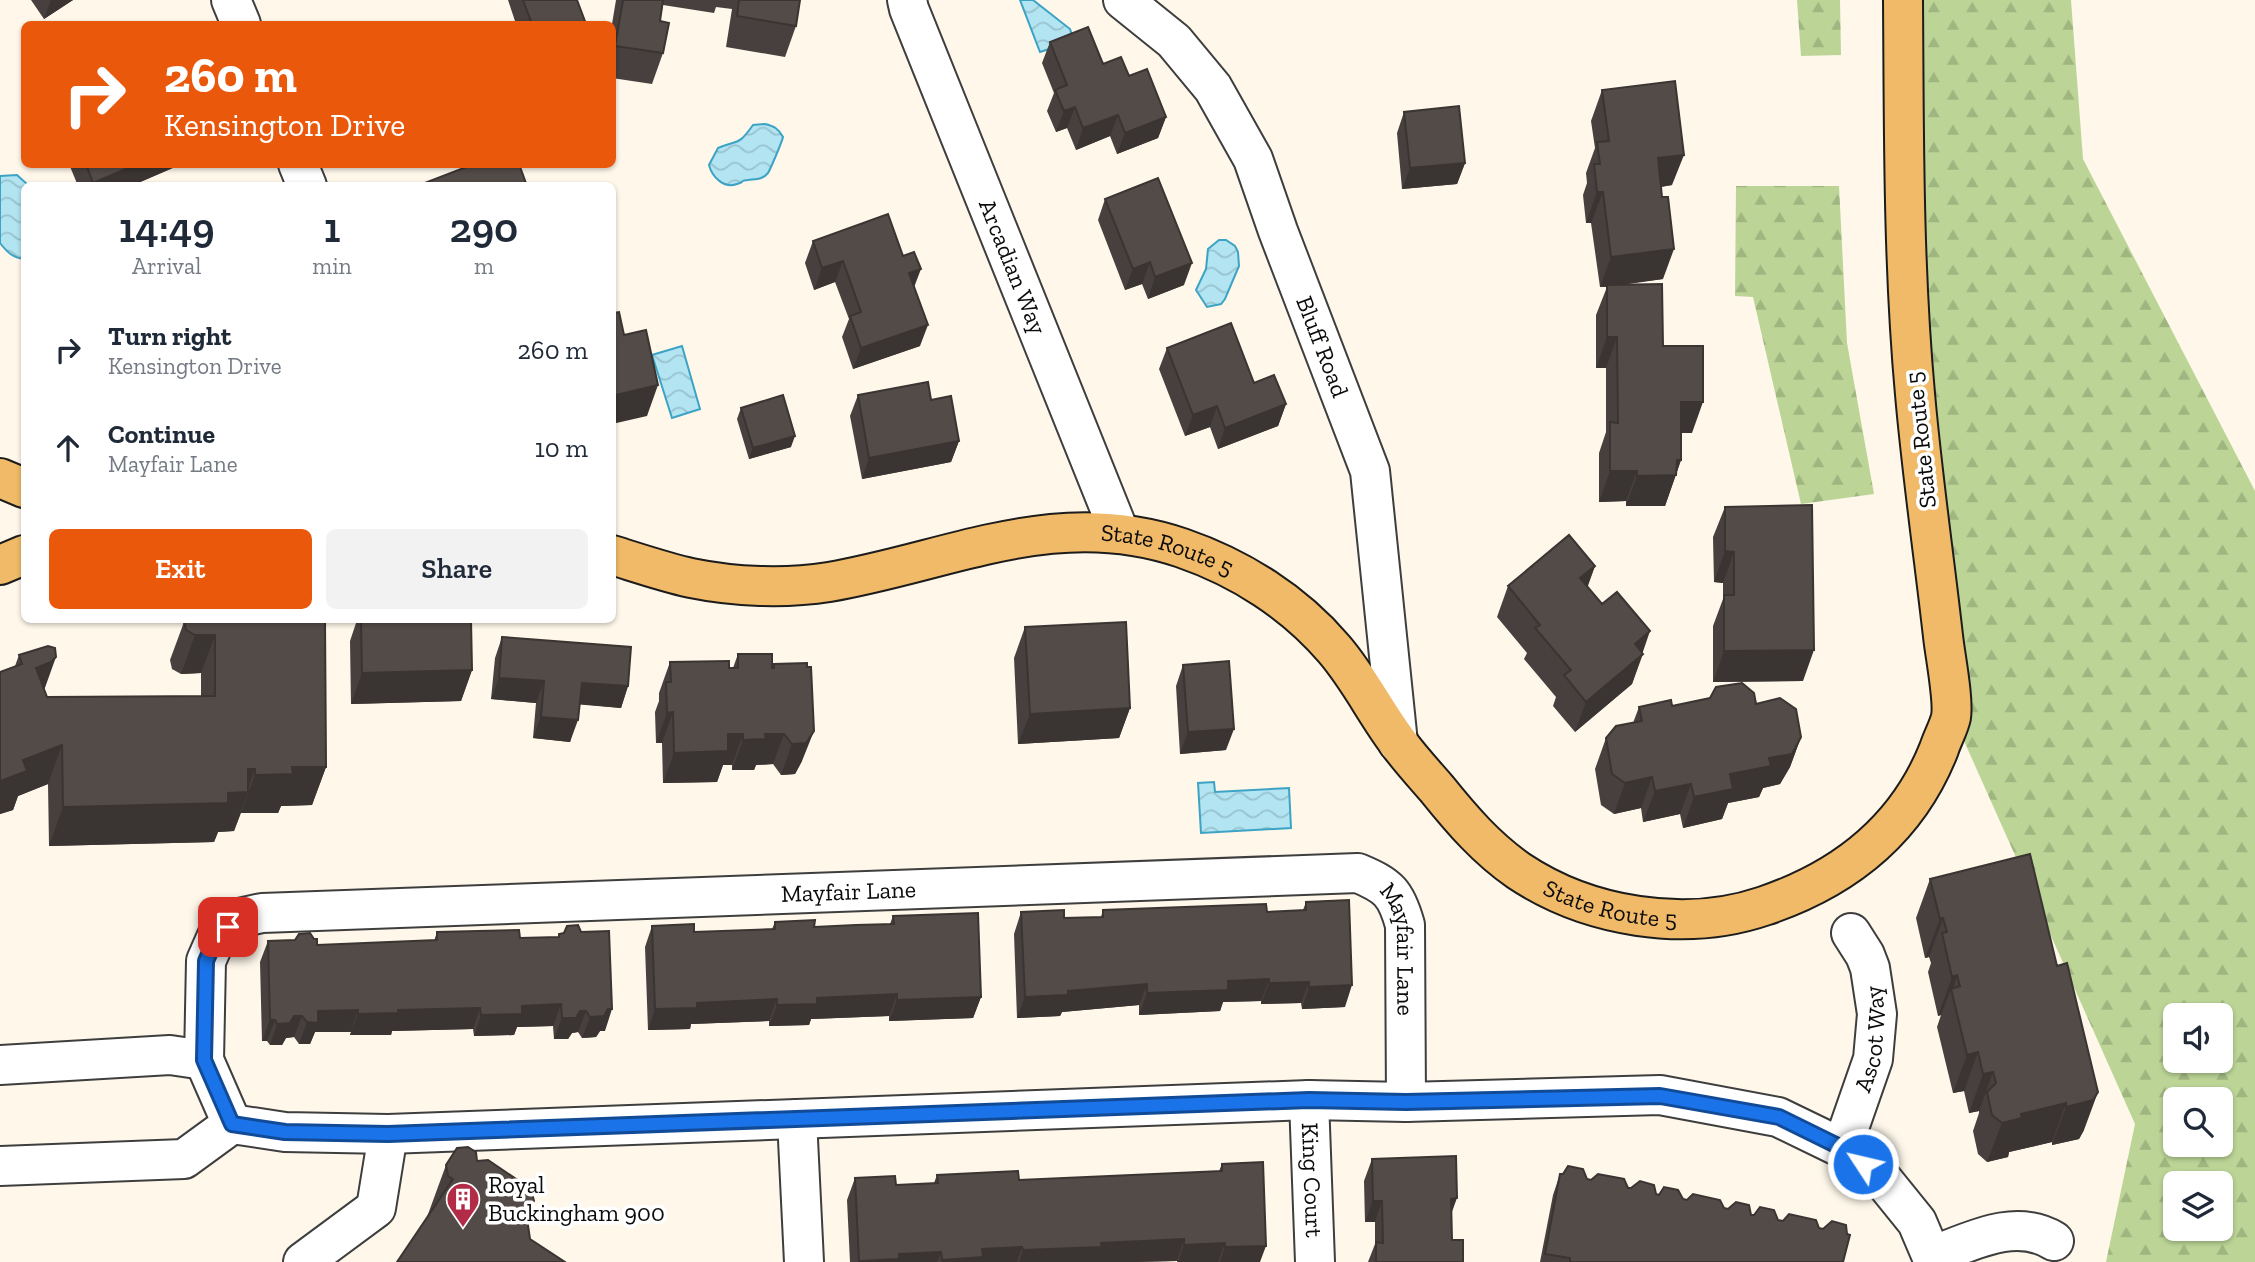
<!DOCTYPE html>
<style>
body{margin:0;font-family:"Zilla Slab",serif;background:#f2f2f3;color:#1f2937;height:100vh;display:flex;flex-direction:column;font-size:26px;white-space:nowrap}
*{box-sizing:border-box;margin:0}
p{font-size:23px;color:#747a83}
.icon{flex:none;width:38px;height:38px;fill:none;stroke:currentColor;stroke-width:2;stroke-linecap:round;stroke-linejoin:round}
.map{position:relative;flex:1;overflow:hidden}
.side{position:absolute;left:21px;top:182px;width:595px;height:441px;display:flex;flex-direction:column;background:#fff;border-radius:10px;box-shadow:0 2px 5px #0004}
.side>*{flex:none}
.guide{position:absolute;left:21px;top:21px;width:595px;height:147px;border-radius:10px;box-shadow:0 2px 5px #0004;background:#ea580c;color:#fff;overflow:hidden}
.fabs{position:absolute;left:2163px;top:1003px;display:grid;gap:14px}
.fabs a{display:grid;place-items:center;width:70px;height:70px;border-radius:10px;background:#fff;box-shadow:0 2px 5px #0004;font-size:35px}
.pin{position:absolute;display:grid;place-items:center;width:60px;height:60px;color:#fff;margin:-30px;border-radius:14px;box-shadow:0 4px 10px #0006}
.me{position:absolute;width:77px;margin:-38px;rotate:305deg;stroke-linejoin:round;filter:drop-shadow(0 0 5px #0008)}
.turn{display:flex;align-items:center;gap:24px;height:147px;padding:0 28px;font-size:32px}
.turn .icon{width:91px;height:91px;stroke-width:2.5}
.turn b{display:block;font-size:49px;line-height:60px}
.eta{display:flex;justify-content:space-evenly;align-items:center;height:119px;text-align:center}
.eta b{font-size:42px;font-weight:600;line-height:49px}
.button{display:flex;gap:14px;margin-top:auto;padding:14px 28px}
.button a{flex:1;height:80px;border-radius:10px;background:#ea580c;color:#fff;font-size:28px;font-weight:600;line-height:80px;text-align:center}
.button a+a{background:#f2f2f3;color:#1f2937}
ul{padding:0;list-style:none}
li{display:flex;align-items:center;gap:21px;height:98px;padding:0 28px}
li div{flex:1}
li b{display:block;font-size:26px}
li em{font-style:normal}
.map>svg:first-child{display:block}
.forest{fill:url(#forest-firs);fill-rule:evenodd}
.water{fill:url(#water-waves);stroke:#3da3c4;stroke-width:2}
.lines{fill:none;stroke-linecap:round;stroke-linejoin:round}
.minor-casing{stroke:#3e3e3e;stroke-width:42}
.major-casing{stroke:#1c1c1c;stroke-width:42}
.minor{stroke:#fff;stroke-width:38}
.major{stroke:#f0ba68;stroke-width:38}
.wall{fill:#47403e}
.shaded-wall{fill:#3a3432}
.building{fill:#534b48;stroke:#3a3432;stroke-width:2}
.route-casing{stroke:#114b97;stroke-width:18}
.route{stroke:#1a73e8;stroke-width:12}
.labels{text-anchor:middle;stroke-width:7;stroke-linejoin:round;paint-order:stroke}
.street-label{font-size:24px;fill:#0b0b0b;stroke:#fff}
.poi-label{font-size:24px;fill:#0b0b0b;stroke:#fff;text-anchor:start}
</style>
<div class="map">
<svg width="2255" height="1262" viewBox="0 0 2255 1262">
<defs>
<pattern id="forest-firs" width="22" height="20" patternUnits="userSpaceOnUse" patternTransform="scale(1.75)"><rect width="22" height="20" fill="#bcd597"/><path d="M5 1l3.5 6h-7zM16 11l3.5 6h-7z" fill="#a0b681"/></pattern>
<pattern id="water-waves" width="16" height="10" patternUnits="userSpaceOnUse" patternTransform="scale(1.75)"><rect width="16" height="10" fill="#b2e4f2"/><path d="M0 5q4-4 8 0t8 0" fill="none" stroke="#98c2ce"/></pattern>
</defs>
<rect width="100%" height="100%" fill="#fef7ea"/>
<path class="forest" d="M1797 0H1840L1841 55 1801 56Z
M1903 0H2071L2083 159 2255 491V1262H2106L2135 1124 1952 714ZM2175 1015H2221V1060H2175ZM2175 1099H2221V1144H2175ZM2175 1183H2221V1228H2175Z
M1736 186H1839L1847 343 1874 494 1801 504 1753 297 1735 296Z"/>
<path class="water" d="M1020 0H1033L1070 29 1074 41 1040 52Z
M765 124C774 126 779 129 783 137 782 142 770 170 768 173 762 180 756 179 748 180 738 181 747 181 737 184 724 189 712 177 709 165L718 148C740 139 738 146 753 125Z
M17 175 28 185 24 186V259C13 258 7 252 0 243V176Z
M1219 240H1226L1235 246 1238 252 1239 266 1225 299 1221 304 1207 307 1196 290 1206 269 1208 249Z
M682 346 700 409 672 418 652 355Z
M1214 782 1215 792 1289 788 1291 828 1201 833 1198 783Z"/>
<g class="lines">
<defs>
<g id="minor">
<path d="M231 0 241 24"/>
<path id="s1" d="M907 0 909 9 1120 534"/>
<path id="s2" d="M1123 0 1174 41 1213 88 1253 159 1278 231 1370 471 1398 743"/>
<path d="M298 164 307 186"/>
<path d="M0 1065 170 1055 204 1060"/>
<path id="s3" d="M1309 1100 1315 1262"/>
<path d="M797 1119 804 1262"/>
<path id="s4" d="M232 1124 204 1060 206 961 217 936 239 918 262 913 1358 873C1389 886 1396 893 1405 925L1406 1102"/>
<path id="s5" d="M1842 1148 1873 1059 1877 1014 1870 968 1865 955 1851 933"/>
<path d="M0 1166 184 1159 232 1124 285 1132 388 1134 1309 1100 1406 1102 1660 1095 1778 1117 1842 1148 1883 1180 1917 1222 1934 1262"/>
<path d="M1932 1256C1970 1242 2015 1217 2054 1241"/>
<path d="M303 1262 376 1208 388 1134"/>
</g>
<g id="major">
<path d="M0 478 24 488"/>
<path id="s6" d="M612 555C638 563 664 572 691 578 735 587 785 589 829 582 951 561 1056 505 1182 548 1240 568 1294 602 1334 649 1360 679 1376 714 1400 745 1411 760 1425 775 1437 789 1462 820 1486 848 1519 871 1588 917 1685 933 1764 906 1844 879 1907 830 1939 749 1942 739 1949 727 1951 717 1954 700 1945 655 1943 636 1934 556 1922 475 1915 394 1903 263 1904 132 1903 0"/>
<path d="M0 565 24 555"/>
</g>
</defs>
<use href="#minor" class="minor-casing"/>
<use href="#major" class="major-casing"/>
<use href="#minor" class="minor"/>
<use href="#major" class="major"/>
</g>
<path class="wall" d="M31 0H73L44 19Z
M508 0H577L586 24H516Z
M616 0H800L796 26 785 57 726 47 732 9 716 7 714 13 663 5 660 21 663 53 652 84 612 78V24Z
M1050 42 1129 76 1166 117 1158 138 1117 154 1110 136 1076 150 1067 128 1056 132 1047 111 1054 93 1042 63Z
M1602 90 1672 185 1661 187 1663 279 1622 285 1663 346 1692 433H1681V460L1665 506H1626V501L1599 502V453L1606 432V368H1596V315L1607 287H1600L1591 223H1586L1583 195 1587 183 1586 173 1595 148 1591 121Z
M1404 112 1465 163 1457 184 1402 189 1397 133Z
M69 164H176L175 167 131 186H78Z
M1105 199 1184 285 1148 299 1142 284 1125 290 1098 220Z
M813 241 914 287 920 346 853 369 842 337 849 319 835 282 814 290 805 263Z
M1167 348 1254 383 1286 404 1278 426 1218 449 1210 427 1185 436 1159 369Z
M858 395 931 400 959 441 951 462 862 479 850 416Z
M741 408 791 447 749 459 737 419Z
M1725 507 1803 681 1713 682V626L1723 599V583L1714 582 1713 537Z
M1595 566 1587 586 1643 654 1632 684 1575 732 1553 706 1556 697 1524 659 1527 653 1497 617 1508 586Z
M325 620 326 767 312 805 281 806 278 813H241L234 831 218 832 214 842 49 846 48 784 18 796 13 810 0 814V672L15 666 19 655 44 689 47 697 201 696V673L181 674 172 669 170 660 184 622Z
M357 620H471L472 670 461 701 351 704 350 641Z
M1025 627 1130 708 1119 738 1018 744 1014 658Z
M502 637 628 686 621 708 580 704 570 742 533 738 536 703 491 699 495 658Z
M738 654 772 668 774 664 802 761 795 774 781 775 773 764 756 765 754 770H732V765H723L717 782 663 783 662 743H656L655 712 659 701V693L670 662 733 668Z
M1183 665 1226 750 1180 754 1176 686Z
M1756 704 1801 737 1790 767 1780 784 1763 788 1759 797 1728 803 1722 819 1683 828 1680 814 1643 822 1641 808 1614 814 1601 805 1595 769 1606 738 1633 723 1639 707Z
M1930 879 2084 1130 2079 1139 2052 1145V1142L2009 1152 2008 1157 1987 1162 1978 1154 1973 1131 1979 1113V1111L1969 1113 1964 1091 1953 1093 1937 1027 1941 1015 1938 1016 1928 972 1931 963 1929 957 1925 958 1916 918Z
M1306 902 1345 1007 1302 1009 1301 1003 1261 1004V1001L1223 1002 1220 1011 1139 1015V1005L1062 1012 1060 1016 1017 1018 1014 934 1021 912 1064 918 1101 917 1103 910 1267 912 1303 910Z
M893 916 981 997 973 1018 889 1021V1016L811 1019 809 1025 769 1026V1021L691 1024 690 1029 648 1030 645 947 652 926 694 932 772 929 775 922 814 927 890 924Z
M437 932 520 938 558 937 559 934 605 1031H600L596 1037 582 1038 578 1032 572 1033 568 1039H554L553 1026 517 1027 514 1035 474 1036 473 1029 392 1031 391 1035H350L351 1032H315L310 1044H299L294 1037 286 1038 282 1045H270L267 1041H262L260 962 268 941 317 945 434 941Z
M1372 1159 1452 1214V1240L1463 1262H1368L1375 1244V1222H1365L1364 1181Z
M477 1161 534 1201 527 1219 530 1239 427 1217 446 1165Z
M1222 1164 1260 1262H1177V1261L1135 1262H850L847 1200 855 1178 896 1185 934 1183 937 1175 1019 1180 1219 1171Z
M1560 1174 1751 1215 1819 1228 1843 1262H1540L1553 1195Z"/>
<path class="shaded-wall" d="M51 0H73L44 19Z
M1075 107 1067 128 1056 132 1064 111Z
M1118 115 1110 136 1076 150 1083 128Z
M1166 117 1158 138 1117 154 1125 133Z
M1684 155 1672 185 1646 189 1658 158Z
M1465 163 1457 184 1402 189 1410 168Z
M138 164H176L175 167 131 186H93V183Z
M1597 192H1603L1591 223H1586Z
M1674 249 1663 279 1600 287 1611 257Z
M843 261 835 282 814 290 822 268Z
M1150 262 1142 284 1125 290 1133 269Z
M1192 263 1184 285 1148 299 1155 277Z
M921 269 913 290 909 273Z
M928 325 920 346 853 369 861 348Z
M1607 337H1617L1606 368H1596Z
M658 385 647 416 612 424V396Z
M1681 402H1703L1692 433H1670Z
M1286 404 1278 426 1218 449 1225 428Z
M1217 406 1210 427 1185 436 1193 415Z
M795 436 791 447 749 459 753 448Z
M959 441 951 462 862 479 869 458Z
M1677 460H1681L1665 506H1626L1637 476Z
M1610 471H1637L1626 501 1599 502Z
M1725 551 1734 552 1723 583 1714 582Z
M1595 566 1584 597 1580 578Z
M1650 631 1632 684 1575 732 1586 702 1635 644Z
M195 635H215L201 673 181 674Z
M1814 650 1803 681 1713 682 1724 651Z
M56 657 42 696 36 668Z
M472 670 461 701 351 704 362 673Z
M499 678 544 681 536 703 491 699Z
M582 683 628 686 621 708 574 704Z
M1130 708 1119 738 1018 744 1030 714Z
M673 712 662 743H656L667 713Z
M541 717 578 720 570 742 533 738Z
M1234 729 1226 750 1180 754 1188 732Z
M814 731 802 761 795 774 781 775 792 744Z
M728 734H743L732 765H723L717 782 663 783 674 753Z
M765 734H784L773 764 756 765 754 770H732L743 740Z
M1801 737 1790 767 1780 784 1763 788 1759 797 1728 803 1722 819 1683 828 1694 797 1730 774 1769 758Z
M62 745 48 784 18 796 13 810 0 814V781L23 760Z
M292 767H326L312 805 281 806 278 813H241L255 775Z
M248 769H255L247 792H248L234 831 218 832 214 842 49 846 63 807 228 793Z
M1652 777 1641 808 1614 814 1625 783Z
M1691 784 1680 814 1643 822 1655 791Z
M1943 918 1929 957 1925 958 1940 919Z
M1957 975 1952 992 1951 989 1941 1015 1938 1016 1952 977Z
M1269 979 1261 1001 1223 1002 1220 1011 1139 1015 1147 993 1228 981Z
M1309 982 1301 1003 1261 1004 1269 983Z
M1147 984 1139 1005 1062 1012 1060 1016 1017 1018 1025 997 1068 991Z
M1352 985 1345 1007 1302 1009 1309 987Z
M897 994 889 1016 811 1019 809 1025 769 1026 777 1005 817 998Z
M981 997 973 1018 889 1021 897 1000Z
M777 999 769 1021 691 1024 690 1029 648 1030 655 1009 697 1003Z
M561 1004 553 1026 517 1027 514 1035 474 1036 481 1015 522 1006Z
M480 1008 473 1029 392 1031 391 1035H350L358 1014 398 1010Z
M608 1009H612L605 1031H600L596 1037 582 1038 590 1017Z
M358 1010 351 1032H315L310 1044H299L307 1022 318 1011Z
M580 1011H586L578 1032 572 1033 568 1039H554L562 1018Z
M294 1016H302L294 1037 286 1038 282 1045H270L277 1024Z
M270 1020H275L267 1041H262Z
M1978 1052 1964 1091 1953 1093 1967 1055Z
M1993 1072 1979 1111 1969 1113 1983 1074Z
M2098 1092 2084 1130 2079 1139 2052 1145 2066 1107Z
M2066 1103 2052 1142 2009 1152 2008 1157 1987 1162 2002 1123 2021 1114Z
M1457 1198 1449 1220 1451 1199Z
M534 1201 516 1252 526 1212Z
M1373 1201H1382L1375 1222H1365Z
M1184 1239 1177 1261 1134 1262H1019L1023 1250 1101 1243Z
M1225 1243 1218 1262H1178L1184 1245Z
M1266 1246 1260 1262H1220L1225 1247Z
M1022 1247 1017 1262H942V1260L982 1249Z
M941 1252 937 1262H859V1261L899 1254Z"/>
<path class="building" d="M523 0H577L586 24H532Z
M623 0H663L660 21 669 23 663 53 615 46Z
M739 0H800L796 26 737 16Z
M1088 27 1103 64 1121 57 1129 76 1147 69 1166 117 1125 133 1118 115 1083 128 1075 107 1064 111 1055 90 1067 85 1050 42Z
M1675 81 1684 155 1658 158 1662 197H1668L1674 249 1611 257 1603 192H1597L1594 164H1600L1597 142 1609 141 1602 90Z
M1459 106 1465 163 1410 168 1404 112Z
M86 164H138L93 183Z
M474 164H519L527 186H423L422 184Z
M1158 178 1192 263 1155 277 1150 262 1133 269 1105 199Z
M888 214 903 256 914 252 921 269 909 273 928 325 861 348 850 316 861 312 843 261 822 268 813 241Z
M1662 284 1663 346H1703V402H1681V460H1677L1676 475 1637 476V471H1610V422L1618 423 1617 337H1607V285Z
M619 312 624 335 646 330 658 385 612 396V313Z
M1231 323 1254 383 1274 375 1286 404 1225 428 1217 406 1193 415 1167 348Z
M928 382 931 400 951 396 959 441 869 458 858 395Z
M783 395 795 436 753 448 741 408Z
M1812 505 1814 650 1724 651V595H1734V552L1725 551V507Z
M1569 535 1595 566 1580 578 1602 604 1617 592 1650 631 1635 644 1643 654 1586 702 1564 675 1571 670 1535 628 1540 625 1508 586Z
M186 620H325L326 767H292L293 774 255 775V769H248V792L228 793V803L63 807 62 745 23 760 27 771 0 781V672L22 664 19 655 48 646 55 648 56 657 51 662 36 668 47 697 215 696V635H195L186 630 184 622Z
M361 620H471L472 670 362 673Z
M1126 622 1130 708 1030 714 1025 627Z
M502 637 631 647 628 686 582 683 578 720 541 717 544 681 499 678Z
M738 654H772V668H774V664L807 663V667H811L814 731 806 743 792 744 784 734H765L766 739 743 740V734H728V751L674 753 673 712 667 713 666 682H671L670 662 729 661V668H738Z
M1229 661 1234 729 1188 732 1183 665Z
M1742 683 1754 693 1756 704 1780 698 1796 709 1801 737 1792 754 1769 758 1771 766 1730 774 1733 789 1694 797 1691 784 1655 791 1652 777 1625 783 1612 774 1606 738 1616 726 1642 721 1639 707 1671 700 1672 706 1710 698 1716 687Z
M2030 854 2057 966 2067 963 2098 1092 2093 1100 2066 1107V1103L2021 1114 2022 1118 2002 1123 1992 1115 1987 1092 1996 1083 1993 1072 1983 1074 1978 1052 1967 1055 1951 989 1960 986 1957 975 1952 977 1942 933 1947 932 1943 918 1940 919 1930 879Z
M1349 900 1352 985 1309 987V982L1269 983V979L1228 981V990L1147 993V984L1068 991V995L1025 997 1021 912 1064 910V918L1103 917V910L1266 904 1267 912 1306 910V902Z
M978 913 981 997 897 1000V994L817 998V1004L777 1005V999L697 1003V1008L655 1009 652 926 694 924V932L775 929V922L815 920 814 927 856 925 894 924 893 916Z
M578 925 581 932 609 931 612 1009H608L604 1016 590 1017 586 1011H580L576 1018H562L561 1004 522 1006V1014L481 1015 480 1008 398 1010V1013L358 1014V1010L318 1011V1023L307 1022 302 1016H294L290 1023 277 1024 275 1020H270L268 941 295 940 299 934 310 933 314 939H317V945L437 940V932L519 930 520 938 559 937V934L564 933 567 926Z
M468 1147 476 1152 477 1161 488 1160 531 1189 534 1201 526 1212 530 1239 565 1262H397L453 1179 448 1176 446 1165 457 1148Z
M1456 1156 1457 1198 1451 1199 1452 1240H1463V1262H1376V1242L1383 1243 1382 1201H1373L1372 1159Z
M1263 1162 1266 1246 1225 1247V1243L1184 1245V1239L1143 1241 1101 1243 1102 1247 1023 1250 1022 1247 982 1249 983 1257 942 1260 941 1252 899 1254V1259L859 1261 855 1178 895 1176 896 1185 938 1183 937 1175 1018 1171 1019 1180 1222 1171V1164Z
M1568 1166 1583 1169 1587 1179 1591 1180 1598 1174 1624 1179 1628 1188H1631L1640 1181 1654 1185 1656 1194 1659 1195 1664 1187 1678 1190 1683 1199 1687 1200 1693 1194 1720 1200 1724 1208 1728 1209 1736 1202 1749 1205 1751 1215H1754L1760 1207 1774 1210 1778 1220 1783 1221 1789 1214 1816 1220 1819 1228 1823 1229 1832 1221 1846 1225 1847 1234 1850 1235 1843 1262H1570V1258L1545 1254 1560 1174H1563Z"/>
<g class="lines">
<defs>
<path id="route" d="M228 927 217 936 206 961 204 1060 232 1124 285 1132 388 1134 1309 1100 1406 1102 1660 1096 1779 1117 1842 1148 1863 1164"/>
</defs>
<use href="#route" class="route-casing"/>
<use href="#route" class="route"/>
</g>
<defs>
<symbol id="building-pin" viewBox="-11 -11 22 30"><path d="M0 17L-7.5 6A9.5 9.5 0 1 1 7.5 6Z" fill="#b22c47" stroke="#fff"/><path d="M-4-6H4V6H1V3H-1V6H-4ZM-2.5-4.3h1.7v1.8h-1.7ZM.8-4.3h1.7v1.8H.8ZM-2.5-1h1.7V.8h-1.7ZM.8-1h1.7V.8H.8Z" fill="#fff"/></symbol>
</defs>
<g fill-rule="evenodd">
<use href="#building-pin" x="444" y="1180" width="38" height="52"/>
</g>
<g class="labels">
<g class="street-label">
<text dy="8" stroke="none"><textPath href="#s1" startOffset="287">Arcadian Way</textPath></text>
<text dy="8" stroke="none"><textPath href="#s2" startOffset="408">Bluff Road</textPath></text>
<text transform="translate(1921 440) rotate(-96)" y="8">State Route 5</text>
<text dy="8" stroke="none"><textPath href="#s6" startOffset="567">State Route 5</textPath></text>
<text dy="8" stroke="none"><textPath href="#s4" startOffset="835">Mayfair Lane</textPath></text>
<text dy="8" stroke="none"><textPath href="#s6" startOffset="1155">State Route 5</textPath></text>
<text dy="8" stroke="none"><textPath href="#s4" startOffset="1442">Mayfair Lane</textPath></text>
<text dy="8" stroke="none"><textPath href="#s5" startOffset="114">Ascot Way</textPath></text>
<text dy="8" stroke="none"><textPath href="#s3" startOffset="80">King Court</textPath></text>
</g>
<g class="poi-label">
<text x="488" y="1193">Royal<tspan x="488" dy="28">Buckingham 900</tspan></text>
</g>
</g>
</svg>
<div class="fabs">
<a><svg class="icon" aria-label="sound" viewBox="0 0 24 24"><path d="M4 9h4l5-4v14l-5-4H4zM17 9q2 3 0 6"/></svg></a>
<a><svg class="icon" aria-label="search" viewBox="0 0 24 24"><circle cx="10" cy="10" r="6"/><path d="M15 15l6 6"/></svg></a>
<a><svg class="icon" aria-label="layers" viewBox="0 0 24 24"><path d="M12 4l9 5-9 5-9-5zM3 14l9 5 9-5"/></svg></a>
</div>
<div class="pin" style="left:228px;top:927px;background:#d93025"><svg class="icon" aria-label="arrive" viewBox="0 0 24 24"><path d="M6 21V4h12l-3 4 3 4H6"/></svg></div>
<svg class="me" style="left:1863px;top:1164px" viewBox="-20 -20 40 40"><circle r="17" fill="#1a73e8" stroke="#fff" stroke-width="3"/><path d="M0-11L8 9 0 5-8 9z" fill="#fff"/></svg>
<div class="guide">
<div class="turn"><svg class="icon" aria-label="right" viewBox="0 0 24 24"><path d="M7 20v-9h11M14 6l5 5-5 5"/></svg><div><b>260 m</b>Kensington Drive</div></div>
</div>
<section class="side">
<div class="eta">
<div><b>14:49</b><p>Arrival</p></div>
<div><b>1</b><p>min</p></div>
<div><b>290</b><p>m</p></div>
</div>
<ul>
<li><svg class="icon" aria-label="right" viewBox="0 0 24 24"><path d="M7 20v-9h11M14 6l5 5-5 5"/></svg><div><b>Turn right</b><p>Kensington Drive</p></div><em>260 m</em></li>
<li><svg class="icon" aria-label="ahead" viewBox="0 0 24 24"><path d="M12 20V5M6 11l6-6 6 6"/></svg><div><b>Continue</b><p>Mayfair Lane</p></div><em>10 m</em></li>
</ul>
<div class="button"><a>Exit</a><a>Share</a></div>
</section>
</div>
